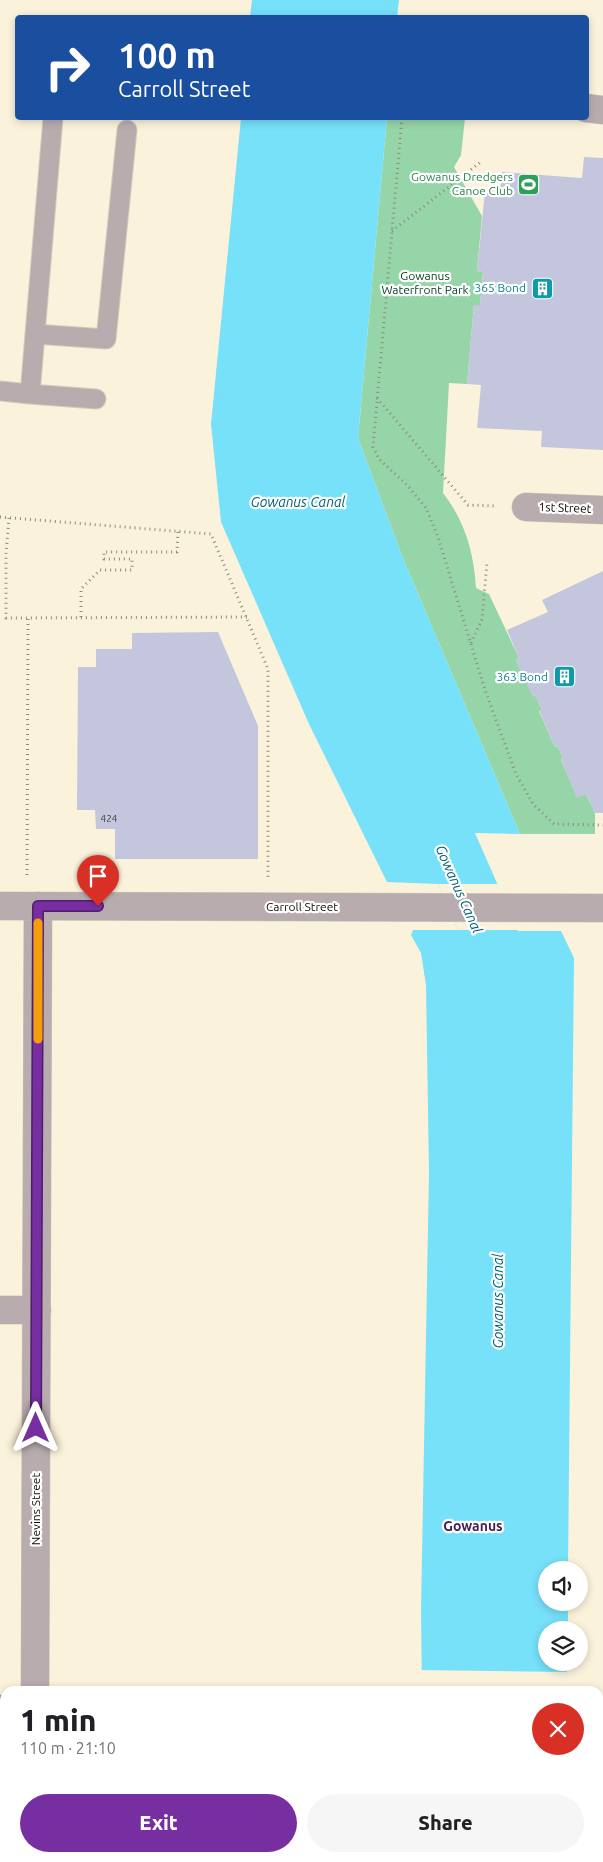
<!DOCTYPE html>
<meta charset="utf-8">
<style>
body{margin:0;font-family:Ubuntu,sans-serif;background:#f6f6f6;color:#202124;height:100vh;display:flex;flex-direction:column;font-size:19px;white-space:nowrap}
*{box-sizing:border-box;margin:0}
p{font-size:16px;color:#757577}
.icon{flex:none;width:28px;height:28px;fill:none;stroke:currentColor;stroke-width:2;stroke-linecap:round;stroke-linejoin:round}
.map{position:relative;flex:1;overflow:hidden}
.sheet{position:absolute;left:0px;top:1686px;width:604px;height:176px;display:flex;flex-direction:column;background:#fff;border-radius:15px 15px 0 0;box-shadow:0 2px 8px #0003}
.sheet>*{flex:none}
.guide{position:absolute;left:15px;top:15px;width:574px;height:105px;border-radius:5px;box-shadow:0 2px 8px #0003;background:#1a4fa0;color:#fff;overflow:hidden}
.buttons{position:absolute;left:538px;top:1561px;display:grid;gap:10px}
.buttons a{display:grid;place-items:center;width:50px;height:50px;border-radius:50%;background:#fff;box-shadow:0 2px 8px #0003;font-size:25px}
.pin{position:absolute;display:grid;place-items:center;width:42px;height:42px;color:#fff;margin:-51px -21px;border-radius:50% 50% 50% 0;rotate:-45deg;box-shadow:0 0 5px #0007}
.pin .icon{rotate:45deg}
.me{position:absolute;width:55px;margin:-28px;rotate:0deg;stroke-linejoin:round;filter:drop-shadow(0 0 4px #0008)}
.turn{display:flex;align-items:center;gap:18px;height:105px;padding:0 20px;font-size:22px}
.turn .icon{width:65px;height:65px;stroke-width:2.5}
.turn b{display:block;font-size:35px;line-height:42px}
.round{display:grid;place-items:center;flex:none;width:52px;height:52px;border-radius:26px;background:#f6f6f6}
.summary{display:flex;align-items:center;justify-content:space-between;height:85px;padding:0 20px}
h1{font-size:30px;font-weight:800;line-height:38px}
.primary-button{display:flex;gap:10px;margin-top:auto;padding:10px 20px}
.primary-button a{flex:1;height:58px;border-radius:30px;background:#772ea1;color:#fff;font-size:20px;font-weight:800;line-height:58px;text-align:center}
.primary-button a+a{background:#f6f6f6;color:#202124}
.map>svg:first-child{display:block}
.green{fill:#96d5a8}
.water{fill:#76e1f9}
.pier{fill:#fbf2db}
.building{fill:#c4c6dd}
.lines{fill:none;stroke-linecap:round;stroke-linejoin:round}
.lane-casing{stroke:#d5cdb9;stroke-width:21}
.street-casing{stroke:#d5cdb9;stroke-width:29}
.secondary-casing{stroke:#d5cdb9;stroke-width:29}
.path{stroke:#908a7b;stroke-width:3;stroke-dasharray:1 4;stroke-linecap:butt}
.lane{stroke:#b8acaf;stroke-width:19}
.street{stroke:#b8acaf;stroke-width:28}
.secondary{stroke:#9c8a8e;stroke-width:28}
.route-casing{stroke:#4d1e69;stroke-width:12}
.route{stroke:#772ea1;stroke-width:9}
.slow{stroke:#f59e0b;stroke-width:9}
.labels{text-anchor:middle;stroke-width:4.5;stroke-linejoin:round;paint-order:stroke}
.number-label{font-size:10px;fill:#3c3a3b}
.leisure-label{font-size:12px;fill:#27864d;stroke:#fff;text-anchor:end}
.park-label{font-size:12px;fill:#003b1b;stroke:#fff}
.culture-label{font-size:12px;fill:#0d838f;stroke:#fff;text-anchor:end}
.street-label{font-size:12px;fill:#0e0b05;stroke:#fff}
.water-label{font-size:14px;font-style:italic;fill:#006172;stroke:#fff}
.neighbourhood-label{font-size:14px;font-weight:bold;fill:#3f1c54;stroke:#fff}
</style>
<div class="map">
<svg width="603" height="1862" viewBox="0 0 603 1862">
<rect width="100%" height="100%" fill="#fbf2db"/>
<path class="green" d="M387 118H465L461 155 454 167 482 216 477 271 483 272 480 305H474L467 384 449 383 443 493C465 521 474 553 476 588L489 594 519 658 516 660 533 696 535 695 542 710 539 711 555 747 558 746 563 759 561 760 577 797 586 794 595 813V834H520L402 556 358 438Z
M599 1754H603V1862H569V1858H599Z"/>
<path class="water" d="M252 0H399L397 17H250Z
M241 118H387L358 438 402 556 520 834 475 833 518 931H561L574 958 568 1570H546V1602L568 1603V1630H546V1662L567 1663V1691H422L421 1611 429 1172 426 985 421 953 411 935 413 930H458L438 884 387 882 309 724 221 522 211 424Z
M424 1858H566V1862H424Z"/>
<path class="pier" d="M438 884H500L520 929 563 930H458Z
M419 1670 570 1672V1691H420Z"/>
<path class="building" d="M584 157 603 158V450L541 447 542 431 477 428 481 385 467 384 474 305H480L483 272 477 271 485 191 500 192 502 172 582 178Z
M603 571V813H595L586 794 577 798 561 760 563 759 558 746 555 747 539 710H542L535 695 533 697 516 660 519 658 507 630 548 612 542 600Z
M218 632 258 726V859H115V829H96L95 810H77L78 667H96V649H132V633Z
M71 1858H223V1862H71Z
M329 1858H392V1862H329Z"/>
<g class="lines">
<defs>
<path id="lane" d="M35 334 106 339 127 130
M0 391 30 394 53 118
M30 394 96 399"/>
<path id="street" d="M586 108 603 110
M526 507 603 510
M0 906 603 908
M0 1310H37
M35 1691 38 906
M34 1862V1858"/>
<path id="secondary" d="M0 1709H5
M599 1710H603"/>
</defs>
<use href="#lane" class="lane-casing"/>
<use href="#street" class="street-casing"/>
<use href="#secondary" class="secondary-casing"/>
<path class="path" d="M402 118 373 447 379 459 408 486 426 508 438 537 485 690 516 774 533 804 554 824 603 825
M392 231 482 161
M377 398 468 505 497 506
M0 517 211 534 268 669V877
M9 518 6 553V618L247 617
M81 617V589L100 570H132V559H104V552H177L178 531
M471 643 482 619 487 562
M27 875 28 618"/>
<use href="#lane" class="lane"/>
<use href="#street" class="street"/>
<use href="#secondary" class="secondary"/>
</g>
<g class="lines">
<defs>
<path id="route" d="M36 1428 38 906H98"/>
</defs>
<use href="#route" class="route-casing"/>
<use href="#route" class="route"/>
<path class="slow" d="M38 1039V923"/>
</g>
<defs>
<symbol id="stadium-square" viewBox="-11 -11 22 22"><rect x="-9" y="-9" width="18" height="18" rx="4" fill="#2e9e5b" stroke="#fff"/><path d="M0-5a6.5 5 0 1 0 0 10a6.5 5 0 1 0 0-10ZM-3.5-1.8h7v3.6h-7Z" fill="#fff"/></symbol>
<symbol id="building-square" viewBox="-11 -11 22 22"><rect x="-9" y="-9" width="18" height="18" rx="4" fill="#0f9aa8" stroke="#fff"/><path d="M-4-6H4V6H1V3H-1V6H-4ZM-2.5-4.3h1.7v1.8h-1.7ZM.8-4.3h1.7v1.8H.8ZM-2.5-1h1.7V.8h-1.7ZM.8-1h1.7V.8H.8Z" fill="#fff"/></symbol>
</defs>
<g fill-rule="evenodd">
<use href="#stadium-square" x="516" y="172" width="25" height="25"/>
<use href="#building-square" x="530" y="276" width="25" height="25"/>
<use href="#building-square" x="552" y="664" width="25" height="25"/>
</g>
<g class="labels">
<g class="number-label">
<text x="109" y="822">424</text>
</g>
<g class="leisure-label">
<text x="513" y="181">Gowanus Dredgers<tspan x="513" dy="14">Canoe Club</tspan></text>
</g>
<g class="park-label">
<text x="425" y="280">Gowanus<tspan x="425" dy="14">Waterfront Park</tspan></text>
</g>
<g class="culture-label">
<text x="526" y="292">365 Bond</text>
<text x="548" y="681">363 Bond</text>
</g>
<g class="street-label">
<text transform="translate(565 508) rotate(2)" y="4">1st Street</text>
<text x="302" y="911">Carroll Street</text>
<text transform="translate(36 1509) rotate(-90)" y="4">Nevins Street</text>
</g>
<g class="water-label">
<text x="298" y="507">Gowanus Canal</text>
<text transform="translate(459 889) rotate(66)" y="5">Gowanus Canal</text>
<text transform="translate(498 1301) rotate(-90)" y="5">Gowanus Canal</text>
</g>
<g class="neighbourhood-label">
<text x="473" y="1531">Gowanus</text>
</g>
</g>
</svg>
<div class="buttons">
<a><svg class="icon" aria-label="sound" viewBox="0 0 24 24"><path d="M4 9h4l5-4v14l-5-4H4zM17 9q2 3 0 6"/></svg></a>
<a><svg class="icon" aria-label="layers" viewBox="0 0 24 24"><path d="M12 4l9 5-9 5-9-5zM3 14l9 5 9-5"/></svg></a>
</div>
<div class="pin" style="left:98px;top:906px;background:#d93025"><svg class="icon" aria-label="arrive" viewBox="0 0 24 24"><path d="M6 21V4h12l-3 4 3 4H6"/></svg></div>
<svg class="me" style="left:36px;top:1428px" viewBox="-20 -20 40 40"><path d="M0-17L14 15 0 8-14 15z" fill="#772ea1" stroke="#fff" stroke-width="4"/></svg>
<div class="guide">
<div class="turn"><svg class="icon" aria-label="right" viewBox="0 0 24 24"><path d="M7 20v-9h11M14 6l5 5-5 5"/></svg><div><b>100 m</b>Carroll Street</div></div>
</div>
<section class="sheet">
<div class="summary"><div><h1>1 min</h1><p>110 m · 21:10</p></div><a class="round" style="background:#d93025;color:#fff"><svg class="icon" aria-label="close" viewBox="0 0 24 24"><path d="M6 6l12 12M18 6L6 18"/></svg></a></div>
<div class="primary-button"><a>Exit</a><a>Share</a></div>
</section>
</div>
